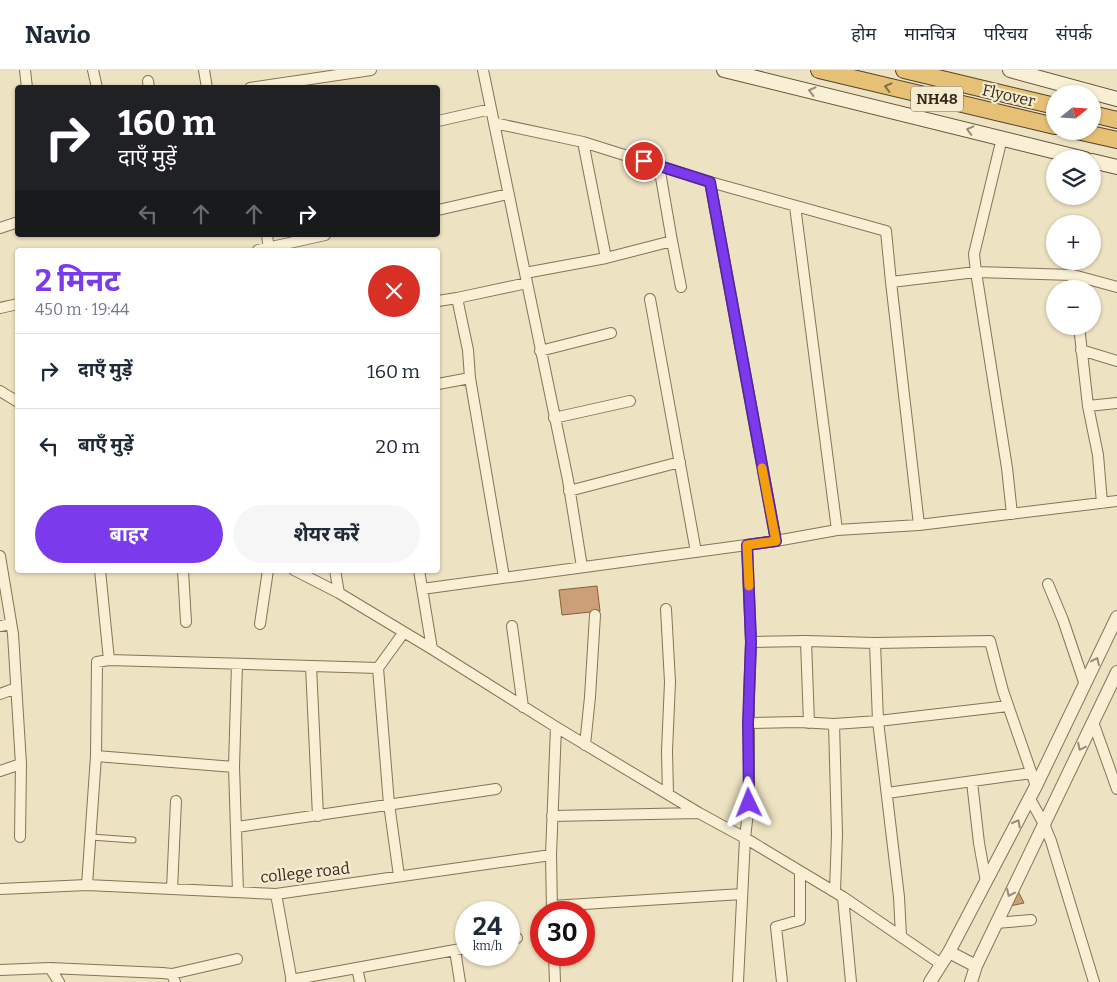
<!DOCTYPE html>
<html lang="hi">
<meta charset="utf-8">
<style>
body{margin:0;font-family:Bitter,"Noto Sans Devanagari",serif;background:#f6f6f7;color:#1f2937;height:100vh;display:flex;flex-direction:column;font-size:19px;white-space:nowrap}
*{box-sizing:border-box;margin:0}
p{font-size:16px;color:#747a83}
.icon{flex:none;width:28px;height:28px;fill:none;stroke:currentColor;stroke-width:2;stroke-linecap:round;stroke-linejoin:round}
.map{position:relative;flex:1;overflow:hidden}
.side{position:absolute;left:15px;top:178px;width:425px;height:325px;display:flex;flex-direction:column;background:#fff;border-radius:5px;box-shadow:0 1px 4px #0004}
.side>*{flex:none}
.hud{position:absolute;left:15px;top:15px;width:425px;height:152px;border-radius:5px;box-shadow:0 1px 4px #0004;background:#202124;color:#fff;overflow:hidden}
.needle{width:32px;rotate:72deg}
.tools{position:absolute;left:1046px;top:15px;display:grid;gap:10px}
.tools a{display:grid;place-items:center;width:55px;height:55px;border-radius:50%;background:#fff;box-shadow:0 1px 4px #0004;font-size:25px}
.speed{position:absolute;left:455px;top:831px;display:flex;gap:10px;font-size:25px;font-weight:700;text-align:center}
.speed>*{display:grid;place-content:center;width:65px;height:65px;border-radius:50%;background:#fff;box-shadow:0 1px 4px #0004;line-height:1}
.speed small{font-size:12px;font-weight:400}
.speed .limit{border:8px solid #d22;background:#fff;color:#111}
.pin{position:absolute;display:grid;place-items:center;width:42px;height:42px;color:#fff;margin:-21px;border:2px solid #fff;border-radius:50%;box-shadow:0 1px 5px #0007}
.me{position:absolute;width:55px;margin:-28px;rotate:358deg;stroke-linejoin:round;filter:drop-shadow(0 0 4px #0008)}
.turn{display:flex;align-items:center;gap:18px;height:105px;padding:0 20px;font-size:22px}
.turn .icon{width:65px;height:65px;stroke-width:2.5}
.turn b{display:block;font-size:35px;line-height:42px}
.lanes{display:flex;align-items:center;height:48px;padding:0 20px;background:#0003;justify-content:center;gap:25px;direction:ltr}
.lanes .off{opacity:.35}
.round{display:grid;place-items:center;flex:none;width:52px;height:52px;border-radius:26px;background:#f6f6f7}
.headline{display:flex;align-items:center;justify-content:space-between;height:85px;padding:0 20px}
h1{font-size:30px;font-weight:700;line-height:38px;color:#7c3aed}
.primary-button{display:flex;gap:10px;margin-top:auto;padding:10px 20px}
.primary-button a{flex:1;height:58px;border-radius:30px;background:#7c3aed;color:#fff;font-size:20px;font-weight:700;line-height:58px;text-align:center}
.primary-button a+a{background:#f6f6f7;color:#1f2937}
ul{padding:0;list-style:none}
li{display:flex;align-items:center;gap:15px;height:75px;padding:0 20px;border-top:1px solid #e0e1e3}
li div{flex:1}
li b{display:block;font-size:19px}
li em{font-style:normal}
header{display:flex;align-items:center;gap:30px;box-sizing:border-box;height:70px;padding:0 25px;background:#fff;border-bottom:1px solid #e0e1e3}
header strong{font-size:24px}
nav{display:flex;gap:28px;margin-inline-start:auto;font-size:18px}
.map>svg:first-child{display:block}
.building{fill:#cb9f77;stroke:#855f3f}
.lines{fill:none;stroke-linecap:round;stroke-linejoin:round}
.service-casing{stroke:#867359;stroke-width:7}
.minor-casing{stroke:#867359;stroke-width:12}
.tertiary-casing{stroke:#867359;stroke-width:14}
.secondary-casing{stroke:#68543c;stroke-width:16}
.trunk-casing{stroke:#54412d;stroke-width:18}
.service{stroke:#f8efd4;stroke-width:5}
.minor{stroke:#f8efd4;stroke-width:10}
.tertiary{stroke:#f8efd4;stroke-width:12}
.secondary{stroke:#f8efd4;stroke-width:14}
.trunk{stroke:#e6c075;stroke-width:16}
.oneway{stroke:#856e45}
.oneway2{stroke:#978c78}
.route-casing{stroke:#51269a;stroke-width:12}
.route{stroke:#7c3aed;stroke-width:9}
.slow{stroke:#f59e0b;stroke-width:9}
.labels{text-anchor:middle;stroke-width:4.5;stroke-linejoin:round;paint-order:stroke}
.shield{fill:#f5ecd0;stroke:#6f6453;stroke-width:1}
.shield-label{font-size:15px;font-weight:bold;fill:#362a1d}
.street-label{font-size:16px;fill:#362a1d;stroke:#f5ecd0}
</style>
<header>
<strong>Navio</strong>
<nav><a>होम</a><a>मानचित्र</a><a>परिचय</a><a>संपर्क</a></nav>
</header>
<div class="map">
<svg width="1117" height="912" viewBox="0 0 1117 912">
<rect width="100%" height="100%" fill="#ede2c1"/>
<path class="building" d="M597 516 600 541 562 545 559 520Z
M1018 821 1024 833 1010 836Z"/>
<g class="lines">
<defs>
<path id="service" d="M91 767 133 770"/>
<path id="minor" d="M25 0 27 18
M93 0 97 18
M204 0 207 18
M483 0 494 53 583 72 710 112 886 161 891 212
M148 11 149 18
M250 18 371 0
M438 51 491 39
M494 53 525 203 606 188 583 72
M1002 68 974 184 976 202 1073 205 1117 217
M710 112 776 471
M795 136 837 460
M438 140 508 124
M0 158 18 152
M267 165 269 180
M672 171 681 217
M258 180 325 165
M606 188 672 171 659 96
M525 203 568 410 582 497
M1073 205 1075 219
M650 229 696 482
M438 231 457 228
M0 238 18 234
M1079 256 1088 336 1098 385 1102 433
M1081 280 1117 291
M540 281 611 263
M470 308 468 280 457 228 527 213
M438 314 470 308 504 507
M0 321 18 332
M1088 336 1117 333
M554 348 630 331
M569 421 680 392
M919 455 891 212 976 202 1007 398 1012 444
M0 486 13 564 21 694 0 701
M100 500 109 590
M183 500 186 552
M294 500 339 523 432 579 556 657 699 743 745 768 843 827 941 894
M335 500 339 523
M419 500 432 579
M1048 514 1063 550 1085 615
M422 519 776 471 837 460 919 455 1117 431
M666 539 670 612 667 681 668 724
M260 554 268 500
M0 556 11 554
M512 556 523 637
M806 571 875 573 878 651 834 654
M751 572 806 571 809 653
M875 573 990 571 1003 621 1036 716
M237 594 234 697 238 822
M311 596 318 746
M0 624 16 618
M1093 652 1117 719
M749 653 799 652 834 654 837 764 835 822
M585 675 590 627 595 545
M96 686 234 697
M972 712 979 773 986 812
M887 723 1031 703
M1030 729 1044 754 1051 771 1094 912
M552 746 699 743
M237 757 496 719
M20 767 21 694
M399 806 389 734 378 598 404 562
M87 815 96 686 97 592 109 590 378 598
M0 819 87 815 276 824 551 785
M172 819 176 731
M276 824 292 912
M843 827 851 912
M552 836 742 824
M552 841 551 785 556 657
M996 853 1031 850
M901 866 899 827 878 651 1008 636
M509 870 517 868
M455 880 460 912
M554 885 555 912
M50 898 59 912
M357 898 360 912
M0 900 50 898 162 903 172 904 175 912
M172 904 237 889
M291 910 466 878
M738 912 745 768 749 733V628L751 572 747 475
M782 912 776 857 800 850V802"/>
<path id="tertiary" d="M949 882 976 896 971 912
M976 896 1117 602
M930 912 949 882 1036 716 1117 547"/>
<path id="secondary" d="M724 0 1085 89
M1010 0 1117 29
M1092 91 1117 97"/>
<path id="trunk" d="M819 0 1055 56
M904 0 1055 36
M1092 44 1117 50
M1077 61 1117 70"/>
</defs>
<use href="#service" class="service-casing"/>
<use href="#minor" class="minor-casing"/>
<use href="#tertiary" class="tertiary-casing"/>
<use href="#secondary" class="secondary-casing"/>
<use href="#trunk" class="trunk-casing"/>
<use href="#service" class="service"/>
<use href="#minor" class="minor"/>
<use href="#tertiary" class="tertiary"/>
<use href="#secondary" class="secondary"/>
<use href="#trunk" class="trunk"/>
</g>
<defs><path id="oneway-chevron" d="M-2-3.5L2.5 0L-2 3.5" fill="none" stroke-width="1.6" stroke-linecap="round" stroke-linejoin="round" transform="scale(1.25)"/></defs>
<use class="oneway" href="#oneway-chevron" transform="translate(888 17) rotate(-166)"/>
<g class="oneway2">
<use href="#oneway-chevron" transform="translate(812 21) rotate(-166)"/>
<use href="#oneway-chevron" transform="translate(970 60) rotate(-166)"/>
<use href="#oneway-chevron" transform="translate(1096 591) rotate(-65)"/>
<use href="#oneway-chevron" transform="translate(1081 677) rotate(116)"/>
<use href="#oneway-chevron" transform="translate(1017 753) rotate(-62)"/>
<use href="#oneway-chevron" transform="translate(1010 823) rotate(115)"/>
</g>
<g class="lines">
<defs>
<path id="route" d="M644 91 710 112 776 471 747 475 751 572 748 653 749 733"/>
</defs>
<use href="#route" class="route-casing"/>
<use href="#route" class="route"/>
<path class="slow" d="M749 516 747 475 776 471 762 398"/>
</g>
<g class="labels">
<rect class="shield" x="911" y="16.5" width="52" height="25" rx="4"/>
<g class="shield-label">
<text x="937" y="34">NH48</text>
</g>
<g class="street-label">
<text transform="translate(1009 25) rotate(13)" y="6">Flyover</text>
<text transform="translate(305 802) rotate(-6)" y="6">college road</text>
</g>
</g>
</svg>
<div class="tools">
<a><svg class="needle" viewBox="-14 -14 28 28"><path d="M0-13l5 13h-10z" fill="#e53935"/><path d="M0 13l5-13h-10z" fill="#747a83"/></svg></a>
<a><svg class="icon" aria-label="layers" viewBox="0 0 24 24"><path d="M12 4l9 5-9 5-9-5zM3 14l9 5 9-5"/></svg></a>
<a>+</a>
<a>−</a>
</div>
<div class="speed"><div>24<small>km/h</small></div><div class="limit">30</div></div>
<div class="pin" style="left:644px;top:91px;background:#d93025"><svg class="icon" aria-label="arrive" viewBox="0 0 24 24"><path d="M6 21V4h12l-3 4 3 4H6"/></svg></div>
<svg class="me" style="left:749px;top:733px" viewBox="-20 -20 40 40"><path d="M0-17L14 15 0 8-14 15z" fill="#7c3aed" stroke="#fff" stroke-width="4"/></svg>
<div class="hud">
<div class="turn"><svg class="icon" aria-label="right" viewBox="0 0 24 24"><path d="M7 20v-9h11M14 6l5 5-5 5"/></svg><div><b>160 m</b>दाएँ मुड़ें</div></div>
<div class="lanes"><svg class="icon off" aria-label="left" viewBox="0 0 24 24"><path d="M17 20v-9H6M10 6l-5 5 5 5"/></svg><svg class="icon off" aria-label="ahead" viewBox="0 0 24 24"><path d="M12 20V5M6 11l6-6 6 6"/></svg><svg class="icon off" aria-label="ahead" viewBox="0 0 24 24"><path d="M12 20V5M6 11l6-6 6 6"/></svg><svg class="icon" aria-label="right" viewBox="0 0 24 24"><path d="M7 20v-9h11M14 6l5 5-5 5"/></svg></div>
</div>
<section class="side">
<div class="headline"><div><h1>2 मिनट</h1><p>450 m · 19:44</p></div><a class="round" style="background:#d93025;color:#fff"><svg class="icon" aria-label="close" viewBox="0 0 24 24"><path d="M6 6l12 12M18 6L6 18"/></svg></a></div>
<ul>
<li><svg class="icon" aria-label="right" viewBox="0 0 24 24"><path d="M7 20v-9h11M14 6l5 5-5 5"/></svg><div><b>दाएँ मुड़ें</b></div><em>160 m</em></li>
<li><svg class="icon" aria-label="left" viewBox="0 0 24 24"><path d="M17 20v-9H6M10 6l-5 5 5 5"/></svg><div><b>बाएँ मुड़ें</b></div><em>20 m</em></li>
</ul>
<div class="primary-button"><a>बाहर</a><a>शेयर करें</a></div>
</section>
</div>
